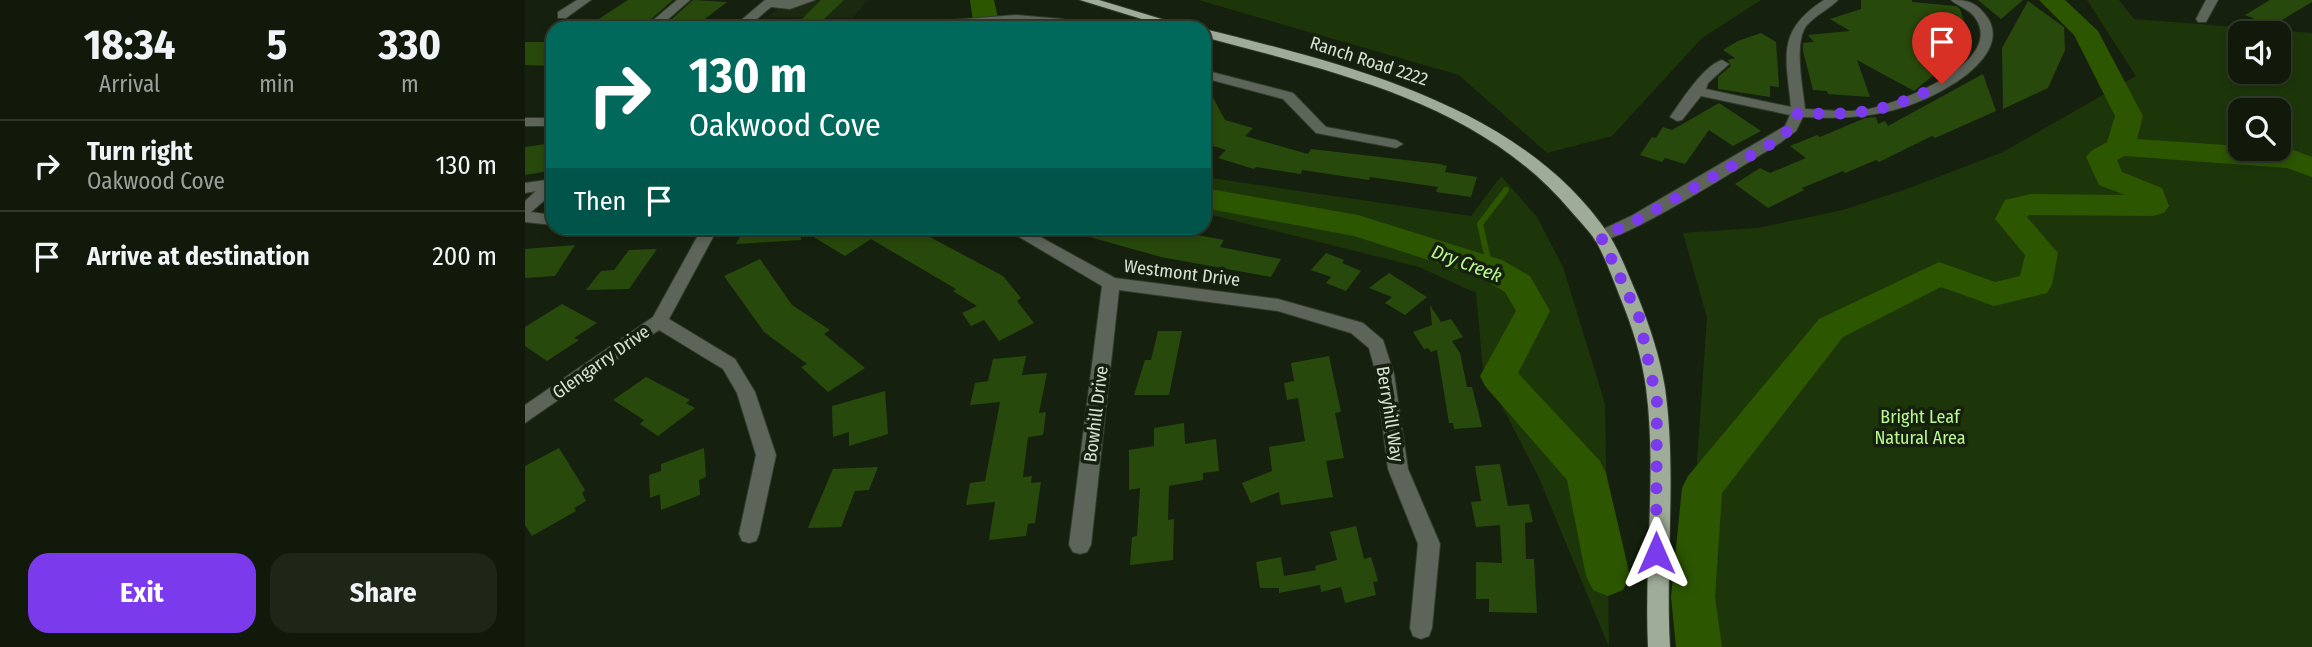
<!DOCTYPE html>
<style>
body{margin:0;font-family:"Fira Sans Condensed",sans-serif;background:#1e2618;color:#f1f3f6;height:100vh;display:flex;flex-direction:column;font-size:26px;white-space:nowrap}
*{box-sizing:border-box;margin:0}
p{font-size:23px;color:#9ca09c}
.icon{flex:none;width:38px;height:38px;fill:none;stroke:currentColor;stroke-width:2;stroke-linecap:round;stroke-linejoin:round}
.map{position:relative;flex:1;overflow:hidden}
.panel{display:flex;flex-direction:column;background:#10190a;width:525px}
.panel>*{flex:none}
.top-card{position:absolute;left:21px;top:21px;width:665px;height:214px;border-radius:21px;box-shadow:0 4px 10px #0003,0 0 0 2px #30382b;background:#00695c;color:#fff;overflow:hidden}
.controls{position:absolute;left:1703px;top:21px;display:grid;gap:14px}
.controls a{display:grid;place-items:center;width:63px;height:63px;border-radius:14px;background:#10190a;box-shadow:0 4px 10px #0003,0 0 0 2px #30382b;font-size:35px}
.pin{position:absolute;display:grid;place-items:center;width:60px;height:60px;color:#fff;margin:-72px -30px;border-radius:50% 50% 50% 0;rotate:-45deg;box-shadow:0 0 7px #0007}
.pin .icon{rotate:45deg}
.me{position:absolute;width:77px;margin:-38px;rotate:0deg;stroke-linejoin:round;filter:drop-shadow(0 0 5px #0008)}
.turn{display:flex;align-items:center;gap:24px;height:147px;padding:0 28px;font-size:32px}
.turn .icon{width:91px;height:91px;stroke-width:2.5}
.turn b{display:block;font-size:49px;line-height:60px}
.then{display:flex;align-items:center;height:66px;padding:0 28px;background:#0003;gap:14px;font-size:26px}
.eta{display:flex;justify-content:space-evenly;align-items:center;height:119px;text-align:center}
.eta b{font-size:42px;font-weight:700;line-height:49px}
.button{display:flex;gap:14px;margin-top:auto;padding:14px 28px}
.button a{flex:1;height:80px;border-radius:21px;background:#7c3aed;color:#fff;font-size:28px;font-weight:700;line-height:80px;text-align:center}
.button a+a{background:#1e2618;color:#f1f3f6}
ul{padding:0;list-style:none}
li{display:flex;align-items:center;gap:21px;height:91px;padding:0 28px;border-top:2px solid #30382b}
li div{flex:1}
li b{display:block;font-size:26px}
li em{font-style:normal}
main{display:flex;flex:1;min-height:0}
.map>svg:first-child{display:block}
.built{fill:#1a290f}
.green{fill:#1d3609;fill-rule:evenodd}
.lines{fill:none;stroke-linecap:round;stroke-linejoin:round}
.stream{stroke:#2c5600;stroke-width:6}
.river{fill:#2c5600;fill-rule:evenodd}
.building{fill:#28490c}
.minor-casing{stroke:#303c2a;stroke-width:2}
.major-casing{stroke:#303c2a;stroke-width:2}
.minor{fill:#5d645a;fill-rule:evenodd}
.major{fill:#9fac97;fill-rule:evenodd}
.route{stroke:#7c3aed;stroke-width:12;stroke-dasharray:0 21.6}
.labels{text-anchor:middle;stroke-width:7;stroke-linejoin:round;paint-order:stroke}
.street-label{font-size:18px;fill:#d8e1d4;stroke:#15210e}
.park-label{font-size:18px;fill:#baf991;stroke:#15210e}
.water-label{font-size:19px;font-style:italic;fill:#baf990;stroke:#15210e}
</style>
<main>
<section class="panel">
<div class="eta">
<div><b>18:34</b><p>Arrival</p></div>
<div><b>5</b><p>min</p></div>
<div><b>330</b><p>m</p></div>
</div>
<ul>
<li><svg class="icon" aria-label="right" viewBox="0 0 24 24"><path d="M7 20v-9h11M14 6l5 5-5 5"/></svg><div><b>Turn right</b><p>Oakwood Cove</p></div><em>130 m</em></li>
<li><svg class="icon" aria-label="arrive" viewBox="0 0 24 24"><path d="M6 21V4h12l-3 4 3 4H6"/></svg><div><b>Arrive at destination</b></div><em>200 m</em></li>
</ul>
<div class="button"><a>Exit</a><a>Share</a></div>
</section>
<div class="map">
<svg width="1787" height="647" viewBox="0 0 1787 647">
<rect width="100%" height="100%" fill="#15210e"/>
<path class="built" d="M264 0H343L327 18 243 17Z"/>
<path class="green" d="M673 0H1236L1177 38 1087 136 1022 153 934 75Z
M1562 0H1594L1609 19 1787 33V647H1172V461L1182 317 1158 233 1233 228 1318 210 1382 189 1478 152 1611 76ZM1715 33H1754V72H1715ZM1715 110H1754V149H1715Z
M976 176 1012 217 1038 267 1080 404 1084 647 1014 478 958 369 951 293 894 267 679 213V177L946 216Z"/>
<g class="lines">
<path class="stream" d="M965 268 955 224 981 190"/>
<path class="river" d="M445 0H469L475 28H449Z
M1514 0H1540L1573 31 1618 116 1612 139 1715 146V149L1768 150 1787 157V177L1762 168 1600 156 1592 160 1597 172 1637 188 1644 206 1639 213 1628 216 1504 215 1502 217 1533 253 1527 285 1522 293 1469 306 1416 287 1318 337 1197 493 1190 597 1197 647H1151L1146 597 1157 488 1163 476 1294 319 1414 262 1470 282 1495 276 1500 255 1470 219 1480 200 1506 194 1600 195 1574 185 1561 157 1566 151 1582 142 1590 116 1549 35Z
M679 188 833 215 977 260 1005 276 1025 311 993 373 1075 461 1081 473 1105 576 1098 590 1083 596 1068 590 1061 576 1042 480 960 386 955 376 991 311 980 292 953 276 829 236 679 208Z"/>
</g>
<path class="building" d="M103 0H148L116 28H60Z
M168 0 202 2 168 28H137Z
M296 0H319L290 28H268Z
M1336 0H1387V2L1431 6 1435 9 1447 44 1389 91 1332 60 1345 97 1303 94 1302 91 1288 90 1278 51V43L1289 42 1283 35 1325 31 1305 19 1336 9Z
M1453 0H1498L1476 19Z
M1745 0H1787V2L1752 23 1743 19 1737 22 1720 15Z
M1503 1 1539 27 1540 50 1523 88 1478 109 1477 48Z
M1236 33 1251 42 1254 87 1245 86V97L1193 89V77L1206 66 1203 60 1210 58 1198 50 1213 41Z
M0 42H28V66L0 65Z
M1458 74 1471 111 1410 138 1407 136 1354 162 1351 160 1320 173 1318 171 1277 188 1279 190 1243 208 1210 184 1235 168 1245 173 1281 158 1265 146 1292 135 1295 137 1340 118 1351 117 1353 124 1360 121 1363 126Z
M679 81 700 120 728 128 720 136 783 154 786 149 915 164 922 166 920 172 952 177 946 197 911 192 913 187 845 177 844 180 777 170 776 174 731 167 729 169 693 158 701 150 679 143Z
M1194 103 1236 131 1208 146 1184 130 1160 164 1140 158 1137 162 1115 155 1127 137 1131 138 1138 127 1147 130Z
M28 143V161L23 171 0 175V147Z
M220 228H276V240L211 244Z
M296 228H388L478 276 496 298 492 301 509 323 474 341 459 320 446 326 437 313 452 306 428 291 431 289 346 239 320 256 287 236 297 231Z
M548 228H587L603 232 601 236 609 228 640 234 646 230 699 240 695 247 756 259 746 277 636 257 547 232Z
M50 245 30 276 0 278V249Z
M132 249 104 289 61 290 76 271 89 270 104 250Z
M801 253 819 260 817 263 836 271 821 291 801 283 806 277 786 270Z
M235 259 267 305 305 330 299 334 340 368 303 392 276 367 282 364 239 332 199 276Z
M864 273 902 297 880 315 860 303 867 297 844 288Z
M37 304 72 323 49 338 54 340 22 361 0 346V327Z
M905 305 916 322 926 319 938 337 927 341 935 353 942 387H947L957 427 929 429 928 423H924L912 350 906 352 903 348 899 349 888 332 907 325Z
M633 331H657L644 395H609L620 360H626Z
M501 356 497 375 522 373 514 413 521 412 518 435 503 437 498 477 507 476 506 483 516 482 510 523 503 524 501 536 464 540 470 502 441 505 445 483 460 481 475 402 445 405 450 383 463 381 468 359Z
M804 356 816 412 810 413 819 458 801 461 808 497 756 505 754 492 726 503 717 483 747 471 744 447 780 441 773 398 762 400 759 383 769 381 766 363Z
M121 377 165 400 161 403 170 408 133 436 115 424 119 420 88 400Z
M360 391 363 434 324 446V432L308 437 307 406Z
M659 423 660 444 691 439 694 471 678 473V480L644 486 643 520 649 519 648 560 605 565 607 537 612 536 615 488 604 490V450L629 446V428Z
M34 448 60 490 57 493 61 501 49 508 51 511 7 536 0 525V466Z
M179 448 181 477 174 480 175 495 136 510 135 494 125 498 124 475 136 471V464Z
M975 464 983 506 1004 504 1008 522 1000 523 1001 559H1009L1012 613 964 612V599H951V562L977 563 975 525 951 527 946 502 956 501 950 466Z
M353 467 344 490 330 491 316 527 283 528 308 469Z
M831 526 839 559 846 557 853 581 848 582 851 595 820 603 816 587 796 592 795 585 754 593V588H735L731 562 756 557 759 576 791 570 790 566 812 560 805 532Z"/>
<g class="lines">
<defs>
<path id="minor" d="M52 0H66L41 18H33V12Z
M152 0H165L133 28H119Z
M240 0H290L265 9 246 7 221 28H207Z
M1299 0H1313C1304 9 1291 15 1282 25 1268 42 1278 88 1280 109 1301 110 1323 113 1344 109 1374 103 1479 63 1451 19 1445 9 1434 7 1426 0 1440 0 1449 1 1459 13 1486 44 1444 76 1418 90 1373 115 1329 120 1278 117L1271 131 1255 143C1228 159 1091 247 1070 241L1068 237 1070 233 1106 216 1260 126 1265 115 1176 96 1157 120 1152 121 1145 117C1157 100 1178 66 1197 60L1204 64 1183 83 1181 89 1266 107C1261 56 1251 31 1299 0Z
M1681 0H1693L1681 22H1673L1671 19Z
M491 15 537 19 565 28 491 23 370 28 376 24Z
M679 70 768 93 801 127 871 140 878 144 871 148 791 133 758 99 679 78Z
M0 118H28V126H0Z
M28 179V193L6 212 28 215V225L0 222V201L11 191 0 193V183Z
M177 228H193L144 319 210 359 230 392 251 455 234 534 231 541 224 543 217 541 214 534 231 455 212 393 198 369 134 330 0 423V405L128 317Z
M479 228H499L590 278 753 299 838 323 858 340 869 374 883 469 915 544 907 628 904 636 896 639 888 636 885 628 893 544 863 469 851 374 844 348 826 333 753 311 594 290 566 545 562 552 555 554 548 552 544 545 577 286Z"/>
<path id="major" d="M555 0H574L666 28H646Z
M679 29C820 64 998 106 1084 235 1096 254 1104 277 1113 297 1125 327 1135 357 1140 388 1152 472 1140 562 1145 647H1123C1119 562 1132 471 1121 388 1117 357 1107 326 1095 297 1088 279 1081 260 1072 243 1065 231 1054 221 1045 210 954 102 809 72 679 37Z"/>
</defs>
<use href="#minor" class="minor-casing"/>
<use href="#major" class="major-casing"/>
<use href="#minor" class="minor"/>
<use href="#major" class="major"/>
</g>
<g class="lines">
<path class="route" d="M1131 553 1132 402 1114 317 1076 237 1112 220 1251 141 1266 128 1273 113C1333 116 1363 112 1417 84"/>
</g>
<g class="labels">
<g class="street-label">
<text transform="translate(844 61) rotate(18)" y="6">Ranch Road 2222</text>
<text transform="translate(657 273) rotate(7)" y="6">Westmont Drive</text>
<text transform="translate(76 362) rotate(-35)" y="6">Glengarry Drive</text>
<text transform="translate(571 414) rotate(-83)" y="6">Bowhill Drive</text>
<text transform="translate(865 414) rotate(81)" y="6">Berryhill Way</text>
</g>
<g class="park-label">
<text x="1395" y="423">Bright Leaf<tspan x="1395" dy="21">Natural Area</tspan></text>
</g>
<g class="water-label">
<text transform="translate(942 263) rotate(21)" y="7">Dry Creek</text>
</g>
</g>
</svg>
<div class="controls">
<a><svg class="icon" aria-label="sound" viewBox="0 0 24 24"><path d="M4 9h4l5-4v14l-5-4H4zM17 9q2 3 0 6"/></svg></a>
<a><svg class="icon" aria-label="search" viewBox="0 0 24 24"><circle cx="10" cy="10" r="6"/><path d="M15 15l6 6"/></svg></a>
</div>
<div class="pin" style="left:1417px;top:84px;background:#d93025"><svg class="icon" aria-label="arrive" viewBox="0 0 24 24"><path d="M6 21V4h12l-3 4 3 4H6"/></svg></div>
<svg class="me" style="left:1131px;top:553px" viewBox="-20 -20 40 40"><path d="M0-17L14 15 0 8-14 15z" fill="#7c3aed" stroke="#fff" stroke-width="4"/></svg>
<div class="top-card">
<div class="turn"><svg class="icon" aria-label="right" viewBox="0 0 24 24"><path d="M7 20v-9h11M14 6l5 5-5 5"/></svg><div><b>130 m</b>Oakwood Cove</div></div>
<div class="then">Then<svg class="icon" aria-label="arrive" viewBox="0 0 24 24"><path d="M6 21V4h12l-3 4 3 4H6"/></svg></div>
</div>
</div>
</main>
